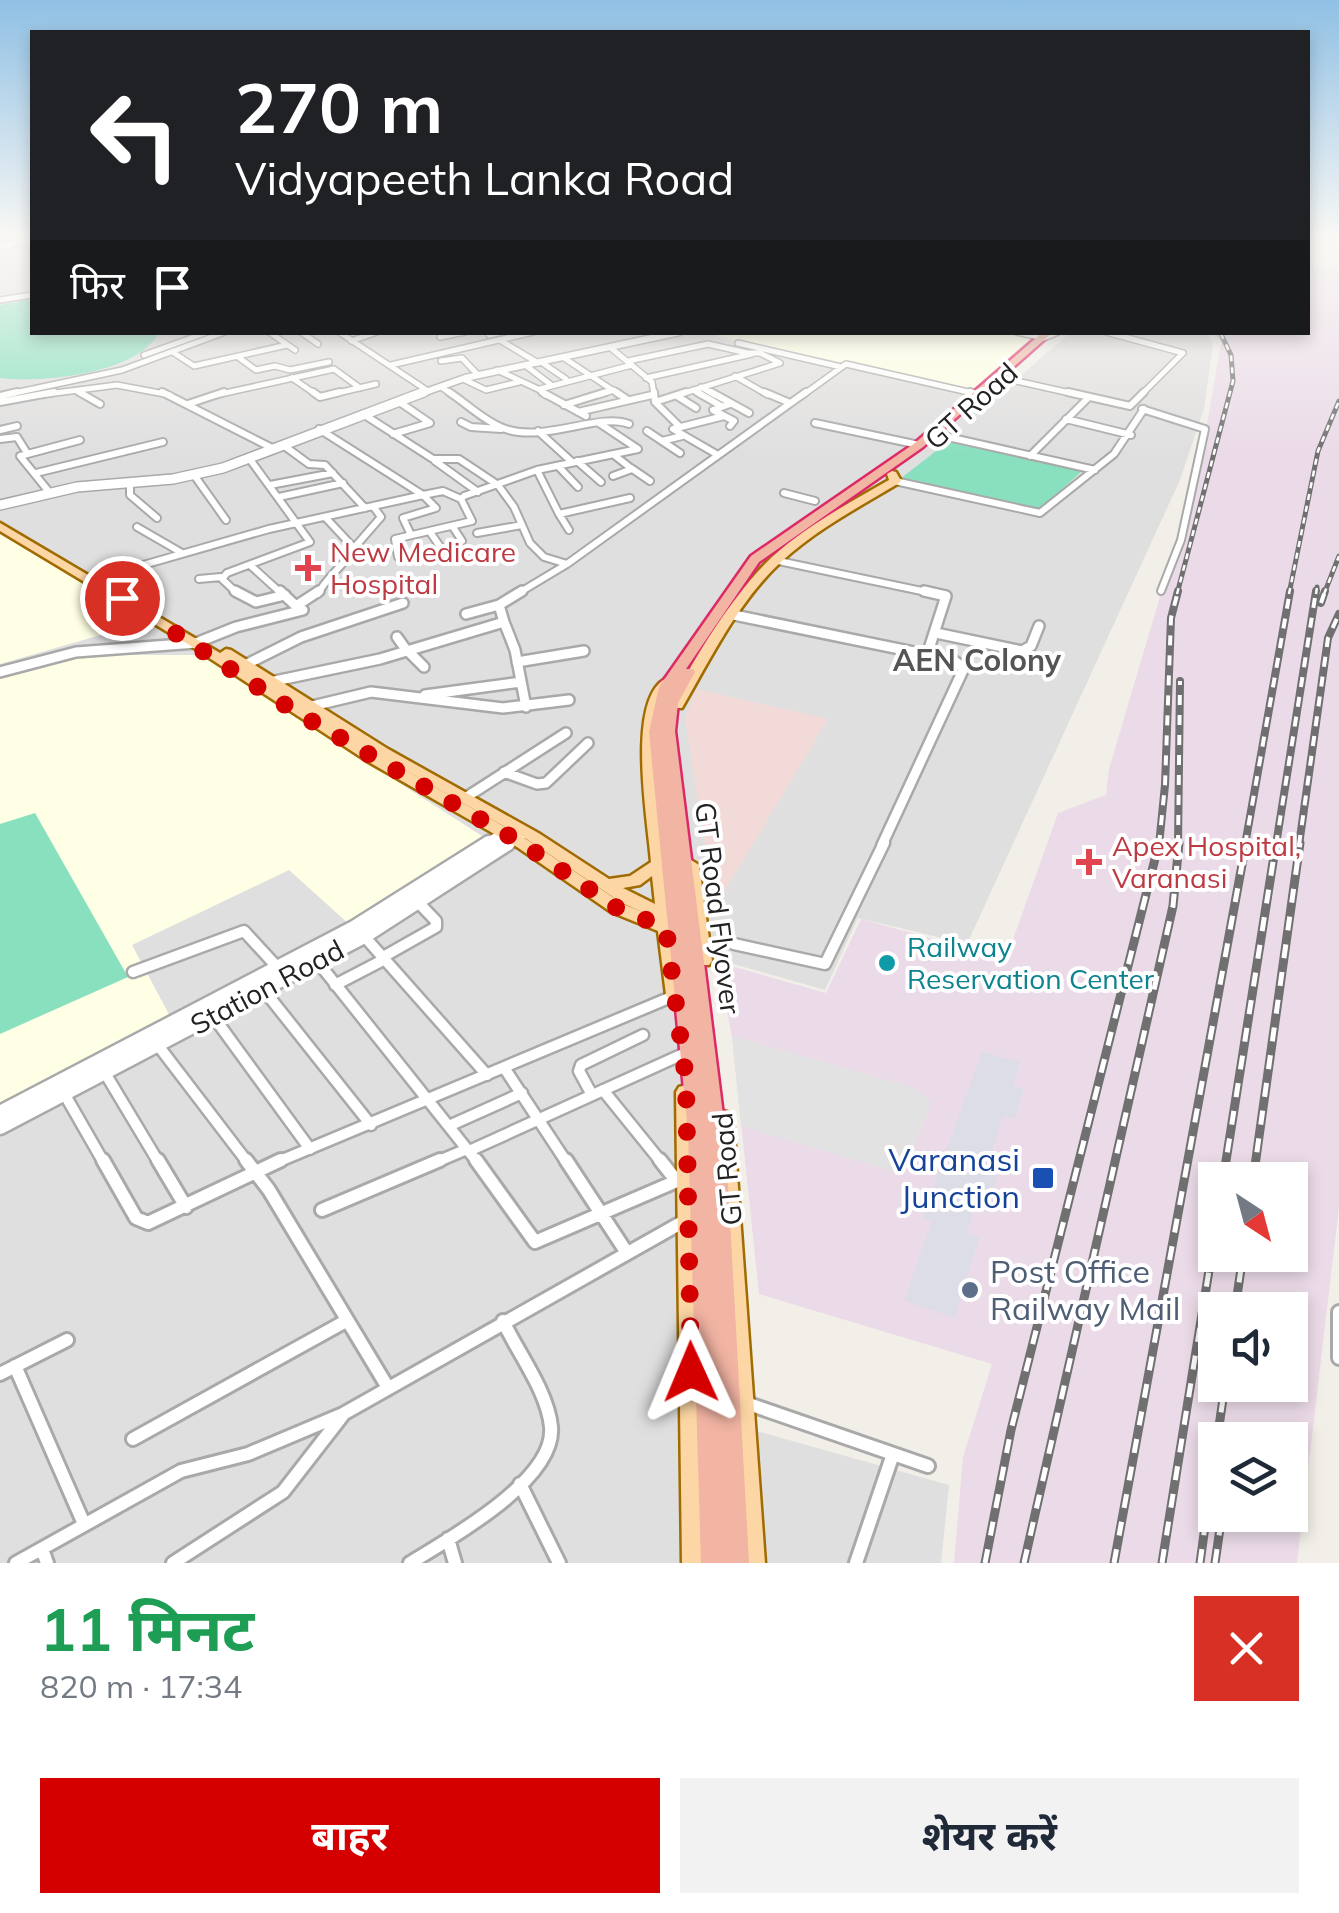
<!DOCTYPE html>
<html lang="hi">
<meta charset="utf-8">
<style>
body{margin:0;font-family:Mulish,"Noto Sans Devanagari",sans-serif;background:#f2f2f3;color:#1f2937;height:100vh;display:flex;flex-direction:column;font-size:38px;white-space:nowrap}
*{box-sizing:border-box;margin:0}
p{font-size:32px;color:#747a83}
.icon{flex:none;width:55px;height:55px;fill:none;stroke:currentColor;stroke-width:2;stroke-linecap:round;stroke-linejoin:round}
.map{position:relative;height:1563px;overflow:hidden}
.side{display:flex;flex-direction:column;background:#fff;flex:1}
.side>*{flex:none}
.guide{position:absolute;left:30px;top:30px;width:1280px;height:305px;border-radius:0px;box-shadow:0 5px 15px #0003;background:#202124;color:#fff;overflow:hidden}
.needle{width:65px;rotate:144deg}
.buttons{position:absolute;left:1198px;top:1162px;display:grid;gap:20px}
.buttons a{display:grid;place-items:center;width:110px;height:110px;border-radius:0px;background:#fff;box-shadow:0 5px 15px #0003;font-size:50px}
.pin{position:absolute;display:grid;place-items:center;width:85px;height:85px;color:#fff;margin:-42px;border:5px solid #fff;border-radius:50%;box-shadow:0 2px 10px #0007}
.me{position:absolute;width:110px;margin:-55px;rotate:359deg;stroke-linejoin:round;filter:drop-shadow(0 0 8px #0008)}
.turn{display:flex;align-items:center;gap:35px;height:210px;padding:0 40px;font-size:45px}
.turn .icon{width:130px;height:130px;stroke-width:2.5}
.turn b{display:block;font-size:70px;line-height:85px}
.then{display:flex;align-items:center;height:95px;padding:0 40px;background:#0003;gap:20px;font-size:38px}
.round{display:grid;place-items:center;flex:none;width:105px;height:105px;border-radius:0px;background:#f2f2f3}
.overview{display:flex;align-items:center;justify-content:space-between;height:170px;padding:0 40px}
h1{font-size:60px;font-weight:700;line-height:75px;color:#1e9e55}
.primary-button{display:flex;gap:20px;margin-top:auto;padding:20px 40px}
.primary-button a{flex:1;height:115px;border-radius:0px;background:#d40000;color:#fff;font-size:40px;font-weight:700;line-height:115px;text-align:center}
.primary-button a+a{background:#f2f2f3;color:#1f2937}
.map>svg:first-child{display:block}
.residential{fill:#e0dfdf}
.commercial{fill:#f2dad9}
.industrial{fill:#ebdbe8;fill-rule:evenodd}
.education{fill:#ffffe5}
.pitch{fill:#88e0be}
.parking{fill:#e2e2e2}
.plaza{fill:#dddde8}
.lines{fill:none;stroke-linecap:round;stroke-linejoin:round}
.minor-far4-casing{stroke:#a9a9a9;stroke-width:8}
.minor-far3-casing{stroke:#a9a9a9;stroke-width:10}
.minor-far2-casing{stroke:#a9a9a9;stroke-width:14}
.minor-far1-casing{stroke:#a9a9a9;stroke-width:15}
.minor-casing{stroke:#a9a9a9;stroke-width:18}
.tertiary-far3-casing{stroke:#a9a9a9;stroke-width:9}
.tertiary-far2-casing{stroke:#a9a9a9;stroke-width:12}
.tertiary-far1-casing{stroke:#a9a9a9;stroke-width:15}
.tertiary-casing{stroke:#a9a9a9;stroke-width:19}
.primary-casing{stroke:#a06b00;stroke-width:5}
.trunk-casing{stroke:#dc2a67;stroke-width:5}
.minor-far4{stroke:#fff;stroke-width:5}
.minor-far3{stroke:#fff;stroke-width:6}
.minor-far2{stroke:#fff;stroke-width:9}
.minor-far1{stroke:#fff;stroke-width:10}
.minor{stroke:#fff;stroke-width:12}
.tertiary-far3{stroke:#fff;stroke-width:6}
.tertiary-far2{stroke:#fff;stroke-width:9}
.tertiary-far1{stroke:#fff;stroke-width:10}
.tertiary{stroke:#fff;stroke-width:14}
.primary{fill:#fcd6a4;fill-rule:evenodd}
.trunk{fill:#f2b4a3;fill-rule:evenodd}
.rail-far2-casing{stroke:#707070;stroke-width:5}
.rail-far1-casing{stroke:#707070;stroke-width:8}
.rail-casing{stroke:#707070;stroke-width:9}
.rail-far2{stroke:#fff;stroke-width:2.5;stroke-dasharray:6;stroke-linecap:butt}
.rail-far1{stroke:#fff;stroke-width:4;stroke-dasharray:10;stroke-linecap:butt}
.rail{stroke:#fff;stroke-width:5;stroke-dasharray:14;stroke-linecap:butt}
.route{stroke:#d40000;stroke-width:18;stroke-dasharray:0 32.4}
.health-dot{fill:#e0444e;stroke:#fff;stroke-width:4}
.culture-dot{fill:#0f9aa8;stroke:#fff;stroke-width:4}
.transit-dot{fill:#1a4fb4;stroke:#fff;stroke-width:4}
.service-dot{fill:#5c6f8a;stroke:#fff;stroke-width:4}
.labels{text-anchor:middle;stroke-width:8;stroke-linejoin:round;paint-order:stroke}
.street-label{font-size:28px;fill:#222;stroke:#fff}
.health-label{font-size:28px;fill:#be3a42;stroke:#fff;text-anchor:start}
.culture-label{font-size:28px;fill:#0d838f;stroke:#fff;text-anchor:start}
.neighbourhood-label{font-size:30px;font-weight:bold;fill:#555;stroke:#fff}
.near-transit-label{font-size:32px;fill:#164399;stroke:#fff;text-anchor:end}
.near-service-label{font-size:32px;fill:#4e5e75;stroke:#fff;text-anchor:start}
</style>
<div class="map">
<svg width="1339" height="1563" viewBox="0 0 1339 1563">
<rect width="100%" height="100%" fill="#f2efe9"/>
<path class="residential" d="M0 236H32V332L713 333 721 339 992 400 1070 333H1207L1213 343 1204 409 1180 480 967 944 858 918 825 990 716 959 669 950 686 1018 700 1415 949 1485 941 1563H0Z"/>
<path class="commercial" d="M696 689 828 719 715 907 685 719Z"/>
<path class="industrial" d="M1339 266V1207L1297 1563H954L963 1457 992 1364 759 1294 732 1036 717 962 826 993 861 919 1006 959 1058 813 1106 795 1109 769 1204 448 1201 427 1207 424 1221 343 1214 333 1308 332V268ZM1215 1180H1290V1255H1215ZM1215 1310H1290V1385H1215ZM1215 1440H1290V1515H1215Z"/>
<path class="education" d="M1006 332 1032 338 975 392 724 337 717 333Z
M0 530 149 614 118 630 0 664Z
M69 655H200L482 836 349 924 289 870 132 945 172 1020 0 1107V673Z"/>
<path class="pitch" d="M32 299V332L159 333C136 374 43 383 0 378V305Z
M949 441 1083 470 1038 511 900 479Z
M35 813 128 977 0 1034V824Z"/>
<path class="parking" d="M732 1036 915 1088 931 1103 906 1169 896 1172 741 1126Z"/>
<path class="plaza" d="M982 1052 1020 1062 1013 1085 1024 1089 1015 1118 1003 1116 986 1170 998 1174 988 1209 975 1206 967 1233 979 1238 955 1318 904 1301 931 1222 923 1218 924 1212Z"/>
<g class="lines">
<defs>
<path id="minor-far4" d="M1308 242 1331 236
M0 247 32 240
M0 300 32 295
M269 332 295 350
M301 332 318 344
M339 332 428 391
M1017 332 1044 338 1058 332
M1106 332 1183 353 1141 395
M489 335 503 332
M440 337 465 332
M500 340 538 363
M351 341 377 332
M738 343 841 367
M611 348 652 382 654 395
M174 353 194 366 287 345
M144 355 208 332
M238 357 256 370 275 366 290 370 329 362
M564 358 620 395
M441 361 462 358 478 375
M628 361 708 344 752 354 646 378
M541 362 566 379
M391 365 533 332
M525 365 550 384
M497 370 540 390
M735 376 768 395
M292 378 317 395
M1003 378 1079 395
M463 379 486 390 519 382
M441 387 453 395
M701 387 715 395
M693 390 701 395
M77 391 84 395
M5 395 122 370 225 332
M40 395 117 385 170 395
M216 395 334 369 360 388
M329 395 376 384
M545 395 540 389 632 365
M598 395 614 390
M678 395 780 363 760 353H750
M803 395 846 364 977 394"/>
<path id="minor-far3" d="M79 392 100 404
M162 392 274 449
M313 392 320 397 340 392
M449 392C466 403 484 421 503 428 542 444 599 412 629 424
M542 392 586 416
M616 392 628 400
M654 392 655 402 679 426
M697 392 721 406
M711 392 749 413
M764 392 790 403
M970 392 977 394
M1068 392 1130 406 1144 392
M0 396 17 392
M677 396 696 408
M0 402 54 392
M655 402 686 392
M188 404 224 392
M730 404 713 410 734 421 730 426
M564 405 606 392
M1142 409 1205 429 1181 540 1161 591
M578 412 652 395
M363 414 433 459H459L498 485 514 507 530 543 544 557 567 564
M1066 419 1131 435
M461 422 471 427 501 429
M815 423 919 445
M0 430 17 426
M538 431 572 462
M647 431 662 441
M393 434 430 423 398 401
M939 435 1095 470
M0 439 17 437 27 453
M283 445 309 464 325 465 365 508
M680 453 662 441 682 436
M718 455 673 429 724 416
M1030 456 1088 398
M435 461 478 492
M577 461 601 482
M558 466 578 487
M631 468 650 481
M537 470 559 514 630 498
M36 473 163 442
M194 475 226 520
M613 476 632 469 614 455
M895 481 1040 513 1114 454 1144 409
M130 482V495L157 518
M270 485 333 473
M50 493 20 456 80 440
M784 493 815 501
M279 497 343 483
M559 514 569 530
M137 527 182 553
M453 527 462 541
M430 532 441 548
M477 533 522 525
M411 535 403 518 436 508 423 495 443 491 461 499
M354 548 381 517 373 506
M398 557 395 539 472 521 461 499 464 496 537 470 638 449 599 423
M774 560 936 594
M250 565 282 594
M105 576 269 529 423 495 319 429
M199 579 221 577
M238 594 222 579 227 573 310 542 249 458
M318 594C327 576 344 566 354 548L325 517
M517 594 567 564 806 392"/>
<path id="minor-far2" d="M235 591 256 602 285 595
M280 591 296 606 319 591
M924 591 946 596 927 655
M466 614 499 605
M734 615 953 660 964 668 882 845
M504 622 515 650 526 707
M936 633 1022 651 1031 646 1039 626
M397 637 407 651
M408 651 424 667
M517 662 584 651
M245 665 301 637 403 603
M0 672 76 652 196 643 236 627 303 610
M270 682 380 659 504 622 499 605 522 591
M425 695 521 682
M308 707 371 692 503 708 569 700
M504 772 537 784 546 783 588 743
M465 798 566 733"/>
<path id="minor-far1" d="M364 936 487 1075
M734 944 825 964 884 843
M383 957 436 927V921L416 900
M317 961 478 1163
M133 972 244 931 278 968
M335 985 385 959
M263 989 371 1125
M213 1016 310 1149
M157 1044 248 1163
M505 1069 567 1163
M105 1073 159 1163
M603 1090 662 1163
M65 1095 104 1163
M592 1095 579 1071 581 1065 643 1035
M451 1125 522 1093
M469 1151 683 1054
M275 1163 676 995
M434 1163 467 1149"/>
<path id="minor" d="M103 1160 136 1218 148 1223 281 1160
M158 1160 186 1207
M246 1160 269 1190 387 1386
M476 1160 535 1242 686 1177
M566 1160 627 1253
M660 1160 675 1179
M322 1210 440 1160
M1339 1312V1358
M15 1366 84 1524
M0 1374 67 1340
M746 1403 928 1466
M133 1439 346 1321
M520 1484 559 1563
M448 1539 455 1563
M42 1549 47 1563
M16 1563 181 1471 248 1454 343 1414 688 1219
M173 1563 283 1492 342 1416
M410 1563C449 1539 556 1480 551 1427 548 1392 518 1353 503 1321
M856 1563 893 1454"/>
<path id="tertiary-far3" d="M417 395 465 378 680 332"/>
<path id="tertiary-far2" d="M0 505 77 487 173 479 223 468 424 392"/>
<path id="tertiary-far1" d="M485 845 511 829
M504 845 522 834"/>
<path id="tertiary" d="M0 1113 354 928 489 843
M0 1127 364 936 508 843"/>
<path id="primary" d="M892 471 896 472 901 481 899 483C859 507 817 529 782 561 739 600 711 658 682 708H672L670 705C694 658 733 594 772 557 806 526 849 503 889 480L887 474Z
M0 523 220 653 226 649 231 650 388 749 540 834 609 879 630 876 651 862C648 822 626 701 665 679L670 680 672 683 660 705 655 731 672 915 684 995 681 999H669L666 995 658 931 611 912 517 847 367 761 191 646 0 531ZM365 747 528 840 622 903 647 914 623 904 529 841ZM652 876 655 904 623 888 640 885Z
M691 860 699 865 712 961 709 965H697L694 961 683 865Z
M686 1085 693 1087 696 1092 708 1563H682L676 1092 679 1087Z
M723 1111 730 1113 733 1118 765 1563H739L713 1118 716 1113Z"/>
<path id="trunk" d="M1043 332H1053L923 447 759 562 686 669H693L695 672 678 703 675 731 725 1131 749 1563H701L688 1131 649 732 659 687 751 556 915 443Z"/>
</defs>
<use href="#minor-far4" class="minor-far4-casing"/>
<use href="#minor-far3" class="minor-far3-casing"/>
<use href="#minor-far2" class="minor-far2-casing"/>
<use href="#minor-far1" class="minor-far1-casing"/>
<use href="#minor" class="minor-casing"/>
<use href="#tertiary-far3" class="tertiary-far3-casing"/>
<use href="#tertiary-far2" class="tertiary-far2-casing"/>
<use href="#tertiary-far1" class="tertiary-far1-casing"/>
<use href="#tertiary" class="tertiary-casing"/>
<use href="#primary" class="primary-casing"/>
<use href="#trunk" class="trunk-casing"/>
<use href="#minor-far4" class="minor-far4"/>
<use href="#minor-far3" class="minor-far3"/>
<use href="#minor-far2" class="minor-far2"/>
<use href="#minor-far1" class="minor-far1"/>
<use href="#minor" class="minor"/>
<use href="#tertiary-far3" class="tertiary-far3"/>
<use href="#tertiary-far2" class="tertiary-far2"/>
<use href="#tertiary-far1" class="tertiary-far1"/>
<use href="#tertiary" class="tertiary"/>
<use href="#primary" class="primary"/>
<use href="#trunk" class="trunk"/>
<defs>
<path id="rail-far2" d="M1177 594 1233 381 1231 355 1220 332
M1289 594 1318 451 1339 401
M1316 594 1317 587
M1324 594 1339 556"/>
<path id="rail-far1" d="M1321 603 1325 591
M1159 845 1165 785 1171 618 1178 591
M1178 845 1180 681
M1245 845 1290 591
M1276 845 1316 591
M1299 845 1328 638 1339 614"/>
<path id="rail" d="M1223 1180 1276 843
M1253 1180 1300 843
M1235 1310 1243 1255
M1217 1440 1225 1385
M985 1563 1011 1430 1159 843
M1024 1563 1173 906 1179 843
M1114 1563 1246 843
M1162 1563 1215 1233
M1200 1563 1215 1453
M1215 1563 1222 1515"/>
</defs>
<use href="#rail-far2" class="rail-far2-casing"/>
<use href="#rail-far1" class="rail-far1-casing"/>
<use href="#rail" class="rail-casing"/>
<use href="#rail-far2" class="rail-far2"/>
<use href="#rail-far1" class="rail-far1"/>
<use href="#rail" class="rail"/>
</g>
<linearGradient id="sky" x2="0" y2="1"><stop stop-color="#8fc0e4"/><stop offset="0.52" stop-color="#f9f8f5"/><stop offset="1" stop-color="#f9f8f5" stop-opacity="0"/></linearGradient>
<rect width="1339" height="455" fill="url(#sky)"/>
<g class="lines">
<path class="route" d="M122 598 296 712 523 844 617 908 666 928 686 1080 691 1372"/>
</g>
<g class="health-dot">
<path d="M303 553h10v10h10v10h-10v10h-10v-10h-10v-10h10z"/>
<path d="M1084 847h10v10h10v10h-10v10h-10v-10h-10v-10h10z"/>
</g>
<circle class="culture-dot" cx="887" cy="963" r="10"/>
<rect class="transit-dot" x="1031" y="1166" width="24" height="24" rx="5"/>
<circle class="service-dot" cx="970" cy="1290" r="10"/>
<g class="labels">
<g class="street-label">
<text transform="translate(971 406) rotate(-42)" y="10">GT Road</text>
<text transform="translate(718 908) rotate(83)" y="10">GT Road Flyover</text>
<text transform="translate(267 987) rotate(-28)" y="10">Station Road</text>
<text transform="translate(727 1169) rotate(-95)" y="10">GT Road</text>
</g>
<g class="health-label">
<text x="330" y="562">New Medicare<tspan x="330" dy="32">Hospital</tspan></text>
<text x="1112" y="856">Apex Hospital,<tspan x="1112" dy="32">Varanasi</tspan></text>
</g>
<g class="culture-label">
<text x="907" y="957">Railway<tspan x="907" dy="32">Reservation Center</tspan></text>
</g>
<g class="neighbourhood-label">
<text x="977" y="671">AEN Colony</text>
</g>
<g class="near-transit-label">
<text x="1020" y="1171">Varanasi<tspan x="1020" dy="37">Junction</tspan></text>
</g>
<g class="near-service-label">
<text x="990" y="1283">Post Office<tspan x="990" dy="37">Railway Mail</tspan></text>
</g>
</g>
</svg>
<div class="buttons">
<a><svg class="needle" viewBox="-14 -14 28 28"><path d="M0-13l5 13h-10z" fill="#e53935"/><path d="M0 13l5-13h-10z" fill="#747a83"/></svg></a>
<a><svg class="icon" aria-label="sound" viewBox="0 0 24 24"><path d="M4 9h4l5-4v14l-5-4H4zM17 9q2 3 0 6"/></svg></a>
<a><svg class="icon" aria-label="layers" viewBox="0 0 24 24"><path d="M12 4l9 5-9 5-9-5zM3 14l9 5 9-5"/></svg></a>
</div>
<div class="pin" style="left:122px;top:598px;background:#d93025"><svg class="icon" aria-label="arrive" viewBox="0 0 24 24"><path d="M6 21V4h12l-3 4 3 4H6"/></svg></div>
<svg class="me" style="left:691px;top:1372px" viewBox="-20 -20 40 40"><path d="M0-17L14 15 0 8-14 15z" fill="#d40000" stroke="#fff" stroke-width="4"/></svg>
<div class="guide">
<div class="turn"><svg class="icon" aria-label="left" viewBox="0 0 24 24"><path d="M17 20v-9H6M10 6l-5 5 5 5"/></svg><div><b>270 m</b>Vidyapeeth Lanka Road</div></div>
<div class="then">फिर<svg class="icon" aria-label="arrive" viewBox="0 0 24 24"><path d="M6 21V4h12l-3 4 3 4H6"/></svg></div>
</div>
</div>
<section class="side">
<div class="overview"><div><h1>11 मिनट</h1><p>820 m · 17:34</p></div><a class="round" style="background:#d93025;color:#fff"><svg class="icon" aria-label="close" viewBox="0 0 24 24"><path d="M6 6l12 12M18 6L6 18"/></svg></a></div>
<div class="primary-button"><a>बाहर</a><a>शेयर करें</a></div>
</section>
